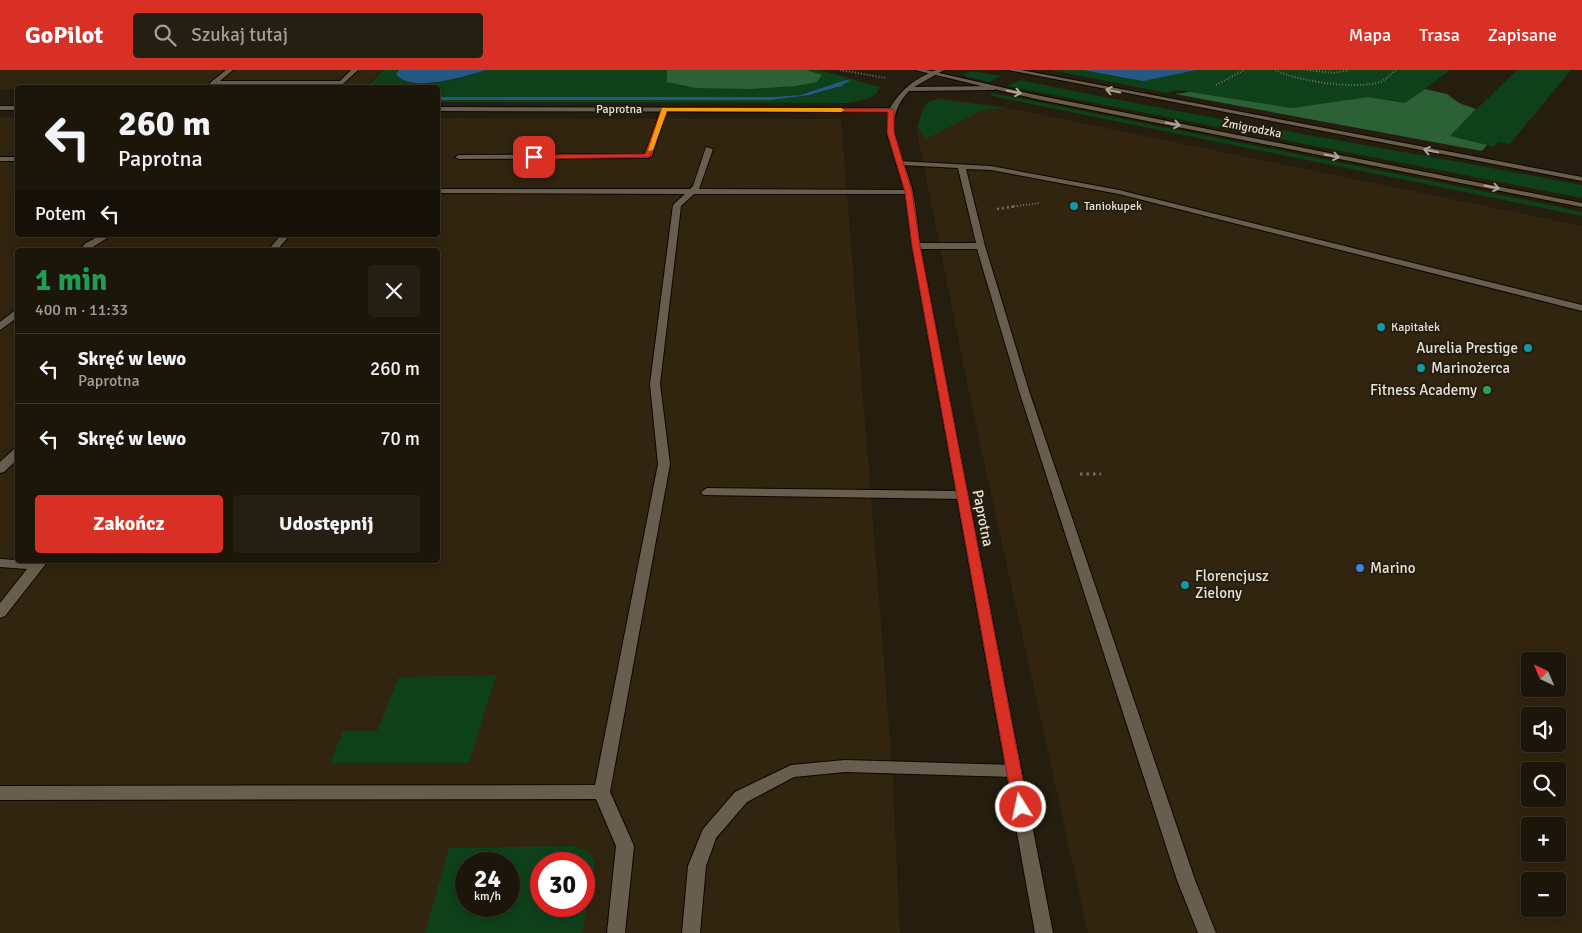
<!DOCTYPE html>
<html lang="pl">
<meta charset="utf-8">
<style>
body{margin:0;font-family:Signika,sans-serif;background:#251f13;color:#f1f3f6;height:100vh;display:flex;flex-direction:column;font-size:19px;white-space:nowrap}
*{box-sizing:border-box;margin:0}
p{font-size:16px;color:#a09f9c}
.icon{flex:none;width:28px;height:28px;fill:none;stroke:currentColor;stroke-width:2;stroke-linecap:round;stroke-linejoin:round}
.map{position:relative;flex:1;overflow:hidden}
.sheet{position:absolute;left:15px;top:178px;width:425px;height:315px;display:flex;flex-direction:column;background:#1c160a;border-radius:5px;box-shadow:0 2px 12px #0003,0 0 0 1px #3a352b}
.sheet>*{flex:none}
.guide{position:absolute;left:15px;top:15px;width:425px;height:152px;border-radius:5px;box-shadow:0 2px 12px #0003,0 0 0 1px #3a352b;background:#1c160a;color:#f1f3f6;overflow:hidden}
.needle{width:32px;rotate:316deg}
.buttons{position:absolute;left:1521px;top:582px;display:grid;gap:10px}
.buttons a{display:grid;place-items:center;width:45px;height:45px;border-radius:5px;background:#1c160a;box-shadow:0 2px 12px #0003,0 0 0 1px #3a352b;font-size:25px}
.speed{position:absolute;left:455px;top:782px;display:flex;gap:10px;font-size:25px;font-weight:700;text-align:center}
.speed>*{display:grid;place-content:center;width:65px;height:65px;border-radius:50%;background:#1c160a;box-shadow:0 2px 12px #0003,0 0 0 1px #3a352b;line-height:1}
.speed small{font-size:12px;font-weight:400}
.speed .limit{border:8px solid #d22;background:#fff;color:#111}
.pin{position:absolute;display:grid;place-items:center;width:42px;height:42px;color:#fff;margin:-21px;border-radius:10px;box-shadow:0 2px 8px #0006}
.me{position:absolute;width:55px;margin:-28px;rotate:350deg;stroke-linejoin:round;filter:drop-shadow(0 0 4px #0008)}
.turn{display:flex;align-items:center;gap:18px;height:105px;padding:0 20px;font-size:22px}
.turn .icon{width:65px;height:65px;stroke-width:2.5}
.turn b{display:block;font-size:35px;line-height:42px}
.then{display:flex;align-items:center;height:48px;padding:0 20px;background:#0003;gap:10px;font-size:19px}
.round{display:grid;place-items:center;flex:none;width:52px;height:52px;border-radius:5px;background:#251f13}
.summary{display:flex;align-items:center;justify-content:space-between;height:85px;padding:0 20px}
h1{font-size:30px;font-weight:700;line-height:38px;color:#1e9e55}
.cta{display:flex;gap:10px;margin-top:auto;padding:10px 20px}
.cta a{flex:1;height:58px;border-radius:5px;background:#d93025;color:#fff;font-size:20px;font-weight:700;line-height:58px;text-align:center}
.cta a+a{background:#251f13;color:#f1f3f6}
ul{padding:0;list-style:none}
li{display:flex;align-items:center;gap:15px;height:70px;padding:0 20px;border-top:1px solid #3a352b}
li div{flex:1}
li b{display:block;font-size:19px}
li em{font-style:normal}
header{display:flex;align-items:center;gap:30px;box-sizing:border-box;height:70px;padding:0 25px;background:#d93025;color:#fff}
header strong{font-size:24px}
nav{display:flex;gap:28px;margin-inline-start:auto;font-size:18px}
.search{width:350px;height:45px;background:#251f13;display:flex;align-items:center;gap:12px;box-sizing:border-box;padding:0 18px;border-radius:5px;color:#a09f9c;font-size:19px}
.map>svg:first-child{display:block}
.built{fill:#31250f;fill-rule:evenodd}
.green{fill:#0e411a;fill-rule:evenodd}
.forest{fill:#2b6134}
.water{fill:#255985}
.lines{fill:none;stroke-linecap:round;stroke-linejoin:round}
.lane-casing{stroke:#0e0700;stroke-width:2}
.street-casing{stroke:#0e0700;stroke-width:2}
.secondary-casing{stroke:#0e0700;stroke-width:2}
.path-far2{stroke:#767062;stroke-width:2;stroke-dasharray:1 2;stroke-linecap:butt}
.path-far1{stroke:#767062;stroke-width:2.5;stroke-dasharray:2 3;stroke-linecap:butt}
.path{stroke:#767062;stroke-width:3;stroke-dasharray:2.5 4;stroke-linecap:butt}
.lane{fill:#685e4d;fill-rule:evenodd}
.street{fill:#685e4d;fill-rule:evenodd}
.secondary{fill:#685e4d;fill-rule:evenodd}
.oneway{stroke:#aea799}
.route{fill:#d93025;stroke:#8d1f18}
.slow{fill:#f59e0b}
.culture-dot{fill:#0f9aa8;stroke:#251d0d;stroke-width:2}
.leisure-dot{fill:#2e9e5b;stroke:#251d0d;stroke-width:2}
.shop-dot{fill:#3f7fe0;stroke:#251d0d;stroke-width:2}
.labels{text-anchor:middle;stroke-width:4;stroke-linejoin:round;paint-order:stroke}
.far-street-label{font-size:12px;fill:#e7e2d7;stroke:#251d0d}
.far-poi-label{font-size:12px;fill:#e7e2d7;stroke:#251d0d;text-anchor:start}
.poi-label{font-size:15px;fill:#e7e2d7;stroke:#251d0d;text-anchor:start}
.street-label{font-size:15px;fill:#e7e2d7;stroke:#251d0d}
</style>
<header>
<strong>GoPilot</strong>
<div class="search"><svg class="icon" aria-label="search" viewBox="0 0 24 24"><circle cx="10" cy="10" r="6"/><path d="M15 15l6 6"/></svg>Szukaj tutaj</div>
<nav><a>Mapa</a><a>Trasa</a><a>Zapisane</a></nav>
</header>
<div class="map">
<svg width="1582" height="863" viewBox="0 0 1582 863">
<rect width="100%" height="100%" fill="#251d0d"/>
<path class="built" d="M0 0H382L365 17 18 18 17 19H0Z
M941 28 1004 37 1582 156V863H1088L974 347 918 68 917 57 925 35 931 30ZM1530 591H1558V619H1530ZM1530 646H1558V674H1530ZM1530 701H1558V729H1530ZM1530 756H1558V784H1530ZM1530 811H1558V839H1530Z
M0 47H17L18 165H438V48L841 49 892 694 900 863H0ZM18 180H438V490H18ZM466 794H509V836H466ZM541 794H584V836H541Z"/>
<path class="green" d="M383 0H399L396 4C420 22 460 9 486 0H820L880 17C875 30 859 31 847 33L438 32V30H772L809 25 841 16 818 19 793 26 774 27H438V18H366Z
M1050 0H1450L1405 34 1368 27 1292 38 1190 22 1178 20 1167 23Z
M1517 0H1571L1510 74 1498 72 1493 77 1449 66Z
M971 1 1002 6 989 12 965 6 964 4Z
M1020 10C1207 49 1395 79 1582 115V128L1007 16Z
M993 23 1532 131 1582 142V146L992 26 990 24Z
M937 29 1005 38 983 40 926 69 918 57C921 44 922 32 937 29Z
M496 605 469 693H330L343 661H377L399 607Z
M574 776 588 781 595 793 582 863H425L449 778ZM466 794H509V836H466ZM541 794H584V836H541Z"/>
<path class="forest" d="M667 0H806L822 5 817 12 795 16 751 19 696 18 667 12Z
M1425 19 1447 24 1459 33 1476 39 1450 66 1487 75 1482 81 1175 24 1190 22 1292 38 1368 27 1405 33Z"/>
<path class="water" d="M399 0H486C467 6 411 24 396 4Z
M1083 0H1196L1143 11Z
M846 10 851 11 841 15 845 16 837 17 809 25 772 30H438V27H774L800 25Z"/>
<g class="lines">
<defs>
<path id="lane" d="M226 0H233L220 11H340L351 0H358L342 15H210V13Z
M664 37 667 39 652 86 648 88 459 89 455 87 459 85 645 84 661 39Z
M706 77 713 79 699 119 909 120 913 122 909 124H694L681 136 660 314 670 394 610 722 634 776 625 863H607L616 776 596 729 0 730V716L595 715 658 394 650 314 673 135 685 124 438 123V119H690L693 116Z
M0 87H18V91H0Z
M898 91 991 96 1119 120 1582 235V241L1119 124 991 100 966 99 985 176 1030 324 1195 810 1216 863H1198L1177 810 1020 324 977 179H916L912 176 916 173H976L958 98 901 95 897 93Z
M101 165H112L88 180H79L86 173Z
M281 165H290L277 180H268Z
M18 238V247L0 260V252Z
M14 379H18V389L4 402 0 403V392Z
M707 418 962 421 968 425 962 429 703 425 701 422Z
M0 489 34 491 49 490 5 546 0 548V533L27 499 0 497Z
M845 690 1014 695 1020 697 1022 701 1020 705 1014 707 845 702 794 707 747 732 716 768 706 796 700 863H682L688 796 703 759 735 722 791 695Z"/>
<path id="street" d="M936 0H944L914 17 994 16 997 18 994 20 909 21C878 54 903 83 912 118 916 137 918 157 920 176L1053 863H1035L912 176 905 122 887 63 889 42 438 41V37L890 38C901 19 916 8 936 0Z
M0 36H18V40H0Z"/>
<path id="secondary" d="M915 0H926L1036 25 1582 133V137L1036 29Z
M1008 0H1021L1582 107V111Z"/>
</defs>
<use href="#lane" class="lane-casing"/>
<use href="#street" class="street-casing"/>
<use href="#secondary" class="secondary-casing"/>
<path class="path-far2" d="M840 0 886 8
M1275 0C1296 11 1357 20 1380 12 1386 10 1391 4 1396 0
M1307 0 1334 3 1349 0
M1216 15 1244 0
M1008 137 1040 133"/>
<path class="path-far1" d="M997 139 1017 136"/>
<path class="path" d="M1080 404H1101"/>
<use href="#lane" class="lane"/>
<use href="#street" class="street"/>
<use href="#secondary" class="secondary"/>
</g>
<defs><path id="oneway-shaft" d="M-6 0H5M1.5-3L5.5 0L1.5 3" fill="none" stroke-width="1.6" stroke-linecap="round" stroke-linejoin="round" transform="scale(1.25)"/></defs>
<g class="oneway">
<use href="#oneway-shaft" transform="translate(1113 21) rotate(-169)"/>
<use href="#oneway-shaft" transform="translate(1014 22) rotate(12)"/>
<use href="#oneway-shaft" transform="translate(1173 54) rotate(11)"/>
<use href="#oneway-shaft" transform="translate(1431 81) rotate(-169)"/>
<use href="#oneway-shaft" transform="translate(1332 86) rotate(11)"/>
<use href="#oneway-shaft" transform="translate(1492 117) rotate(11)"/>
</g>
<path class="route" d="M664 38 891 39 894 40V62L912 122 920 176 1028 737 1026 741 1021 743 1015 741 1013 737 912 176 905 122 887 62 888 42 667 41 650 87 534 89 531 87 534 85 645 84 661 40Z"/>
<path class="slow" d="M662 38H841L844 40 841 42 667 41 653 80 648 81Z"/>
<g class="culture-dot">
<circle cx="1074" cy="136" r="5"/>
<circle cx="1381" cy="257" r="5"/>
<circle cx="1528" cy="278" r="5"/>
<circle cx="1421" cy="298" r="5"/>
<circle cx="1185" cy="515" r="5"/>
</g>
<circle class="leisure-dot" cx="1487" cy="320" r="5"/>
<circle class="shop-dot" cx="1360" cy="498" r="5"/>
<g class="labels">
<g class="far-street-label">
<text x="619" y="43">Paprotna</text>
<text transform="translate(1252 58) rotate(11)" y="4">Żmigrodzka</text>
</g>
<g class="far-poi-label">
<text x="1084" y="140">Taniokupek</text>
<text x="1391" y="261">Kapitałek</text>
</g>
<g class="poi-label">
<text x="1518" y="283" text-anchor="end">Aurelia Prestige</text>
<text x="1431" y="303">Marinożerca</text>
<text x="1477" y="325" text-anchor="end">Fitness Academy</text>
<text x="1370" y="503">Marino</text>
<text x="1195" y="511">Florencjusz<tspan x="1195" dy="17">Zielony</tspan></text>
</g>
<g class="street-label">
<text transform="translate(983 448) rotate(79)" y="5">Paprotna</text>
</g>
</g>
</svg>
<div class="buttons">
<a><svg class="needle" viewBox="-14 -14 28 28"><path d="M0-13l5 13h-10z" fill="#e53935"/><path d="M0 13l5-13h-10z" fill="#a09f9c"/></svg></a>
<a><svg class="icon" aria-label="sound" viewBox="0 0 24 24"><path d="M4 9h4l5-4v14l-5-4H4zM17 9q2 3 0 6"/></svg></a>
<a><svg class="icon" aria-label="search" viewBox="0 0 24 24"><circle cx="10" cy="10" r="6"/><path d="M15 15l6 6"/></svg></a>
<a>+</a>
<a>−</a>
</div>
<div class="speed"><div>24<small>km/h</small></div><div class="limit">30</div></div>
<div class="pin" style="left:534px;top:87px;background:#d93025"><svg class="icon" aria-label="arrive" viewBox="0 0 24 24"><path d="M6 21V4h12l-3 4 3 4H6"/></svg></div>
<svg class="me" style="left:1021px;top:737px" viewBox="-20 -20 40 40"><circle r="17" fill="#d93025" stroke="#fff" stroke-width="3"/><path d="M0-11L8 9 0 5-8 9z" fill="#fff"/></svg>
<div class="guide">
<div class="turn"><svg class="icon" aria-label="left" viewBox="0 0 24 24"><path d="M17 20v-9H6M10 6l-5 5 5 5"/></svg><div><b>260 m</b>Paprotna</div></div>
<div class="then">Potem<svg class="icon" aria-label="left" viewBox="0 0 24 24"><path d="M17 20v-9H6M10 6l-5 5 5 5"/></svg></div>
</div>
<section class="sheet">
<div class="summary"><div><h1>1 min</h1><p>400 m · 11:33</p></div><a class="round"><svg class="icon" aria-label="close" viewBox="0 0 24 24"><path d="M6 6l12 12M18 6L6 18"/></svg></a></div>
<ul>
<li><svg class="icon" aria-label="left" viewBox="0 0 24 24"><path d="M17 20v-9H6M10 6l-5 5 5 5"/></svg><div><b>Skręć w lewo</b><p>Paprotna</p></div><em>260 m</em></li>
<li><svg class="icon" aria-label="left" viewBox="0 0 24 24"><path d="M17 20v-9H6M10 6l-5 5 5 5"/></svg><div><b>Skręć w lewo</b></div><em>70 m</em></li>
</ul>
<div class="cta"><a>Zakończ</a><a>Udostępnij</a></div>
</section>
</div>
